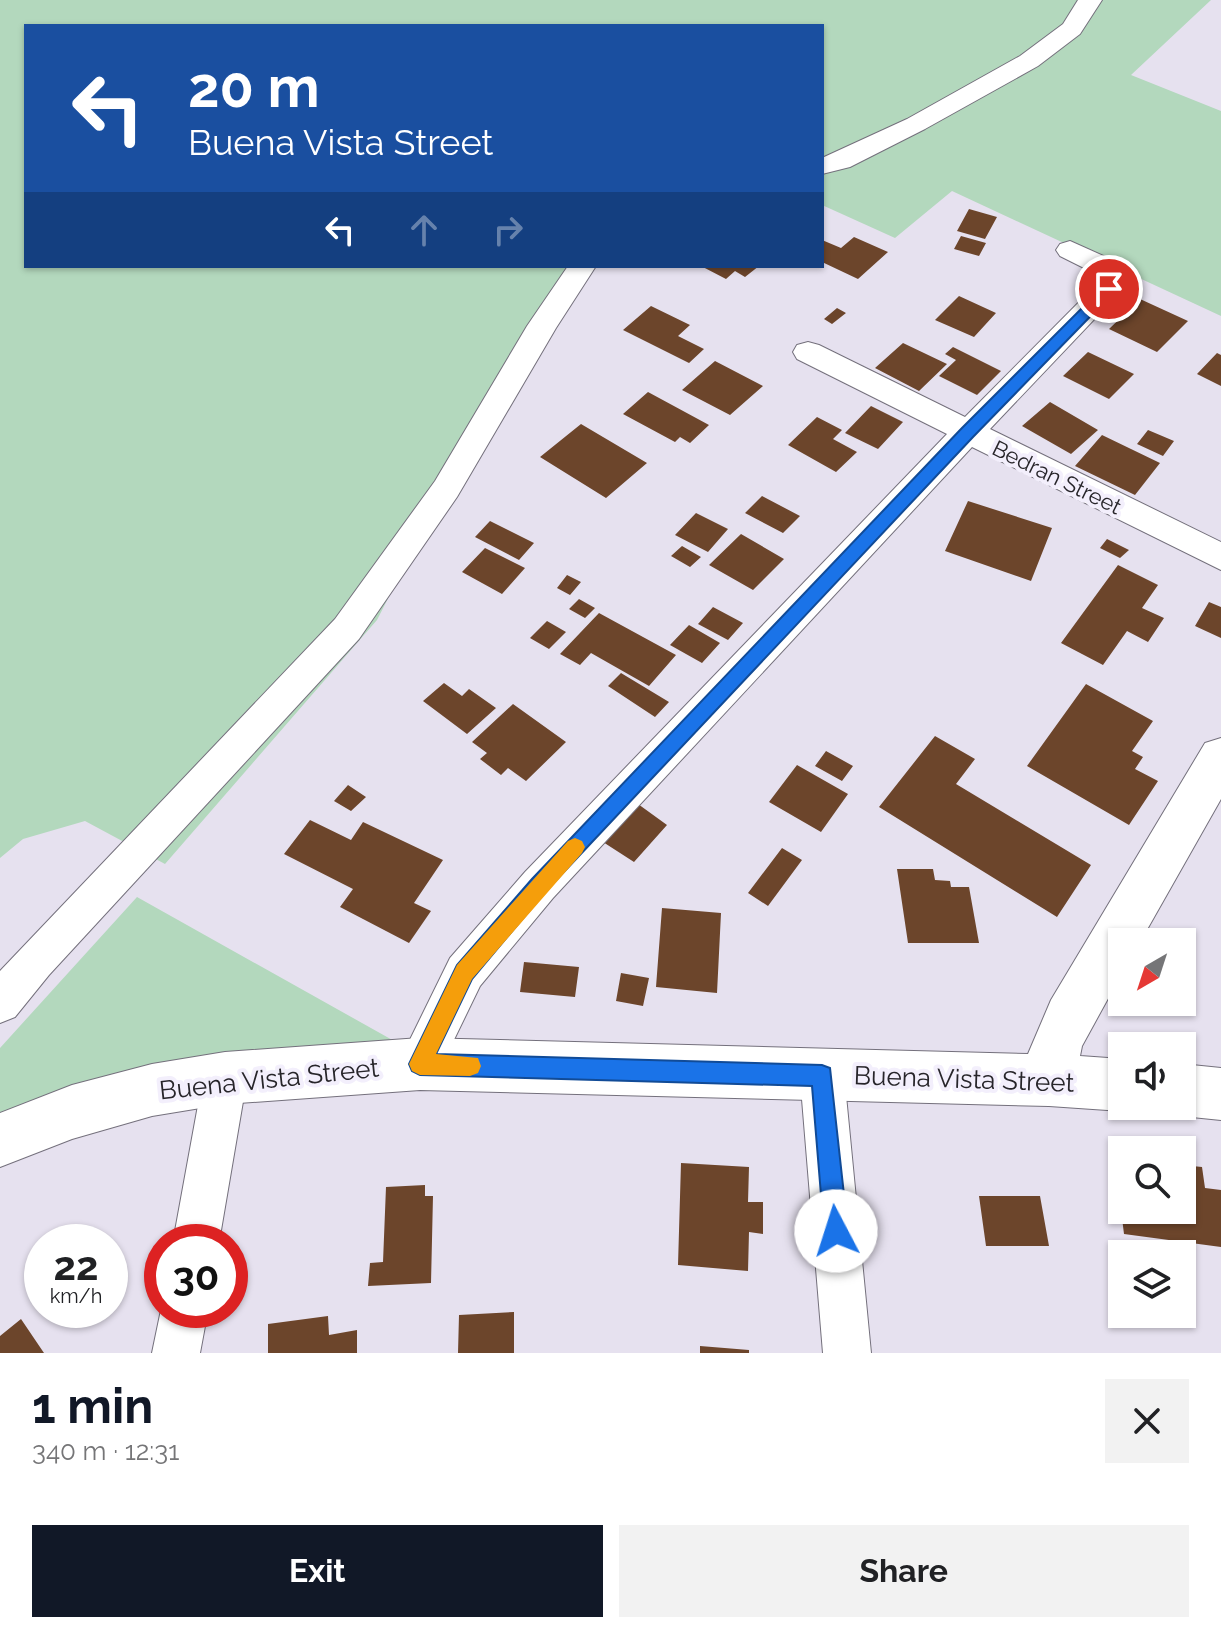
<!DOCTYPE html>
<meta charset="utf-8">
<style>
body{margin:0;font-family:Raleway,sans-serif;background:#f2f2f2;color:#202124;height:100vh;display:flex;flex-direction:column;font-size:30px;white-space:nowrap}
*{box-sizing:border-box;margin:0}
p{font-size:26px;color:#757577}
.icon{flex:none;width:44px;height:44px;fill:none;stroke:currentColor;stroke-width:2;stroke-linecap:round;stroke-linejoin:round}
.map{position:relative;height:1353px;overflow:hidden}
.drawer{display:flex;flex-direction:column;background:#fff;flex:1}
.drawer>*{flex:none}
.banner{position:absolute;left:24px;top:24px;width:800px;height:244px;border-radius:0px;box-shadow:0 2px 6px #0004;background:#1a4fa0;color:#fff;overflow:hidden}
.needle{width:52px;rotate:219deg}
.controls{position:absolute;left:1108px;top:928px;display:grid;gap:16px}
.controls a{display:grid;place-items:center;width:88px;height:88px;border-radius:0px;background:#fff;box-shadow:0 2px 6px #0004;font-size:40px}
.speed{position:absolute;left:24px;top:1224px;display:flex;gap:16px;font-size:40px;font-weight:700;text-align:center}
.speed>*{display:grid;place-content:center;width:104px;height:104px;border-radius:50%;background:#fff;box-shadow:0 2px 6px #0004;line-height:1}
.speed small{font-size:20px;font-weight:400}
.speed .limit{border:12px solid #d22;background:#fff;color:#111}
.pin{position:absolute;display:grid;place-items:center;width:68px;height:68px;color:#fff;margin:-34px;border:4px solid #fff;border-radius:50%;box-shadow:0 2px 8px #0007}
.me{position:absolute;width:88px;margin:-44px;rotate:355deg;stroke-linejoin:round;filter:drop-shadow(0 0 6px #0008)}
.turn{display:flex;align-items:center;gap:28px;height:168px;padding:0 32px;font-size:36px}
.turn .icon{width:104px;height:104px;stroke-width:2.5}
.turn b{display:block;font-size:56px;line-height:68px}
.lanes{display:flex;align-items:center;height:76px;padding:0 32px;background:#0003;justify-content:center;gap:40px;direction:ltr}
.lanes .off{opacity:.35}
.round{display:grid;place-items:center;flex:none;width:84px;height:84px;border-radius:0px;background:#f2f2f2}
.head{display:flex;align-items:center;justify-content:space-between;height:136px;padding:0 32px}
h1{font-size:48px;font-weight:700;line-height:60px;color:#111827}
.primary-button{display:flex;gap:16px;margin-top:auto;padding:16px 32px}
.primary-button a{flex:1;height:92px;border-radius:0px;background:#111827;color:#fff;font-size:32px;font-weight:700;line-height:92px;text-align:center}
.primary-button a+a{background:#f2f2f2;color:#202124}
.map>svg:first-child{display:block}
.green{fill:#b3d8bd}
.building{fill:#6c452b}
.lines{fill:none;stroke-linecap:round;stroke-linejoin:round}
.street-casing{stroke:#74707c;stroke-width:2}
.secondary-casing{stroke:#74707c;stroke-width:2}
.street{fill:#fff;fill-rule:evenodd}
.secondary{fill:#fff;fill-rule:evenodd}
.route{fill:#1a73e8;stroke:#114b97;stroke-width:2}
.slow{fill:#f59e0b}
.labels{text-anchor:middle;stroke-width:8;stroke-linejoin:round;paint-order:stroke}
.street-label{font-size:22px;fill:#27252a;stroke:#f3effc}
.near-street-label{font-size:26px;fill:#27252a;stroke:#f3effc}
</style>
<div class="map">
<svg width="1221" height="1353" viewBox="0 0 1221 1353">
<rect width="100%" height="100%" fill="#e6e1ef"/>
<path class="green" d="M0 0H1211L1131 75 1221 111V316L952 191 895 238 822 205V26H26V266H586L447 483 377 620 165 864 85 821 23 839 0 858Z
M137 897 437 1065 0 1142V1048Z"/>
<path class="building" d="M969 209 997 217 985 239 957 231Z
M961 236 986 243 979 256 954 249Z
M854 237 888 252 858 279 822 262V240L841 248Z
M701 266H759L745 277 735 271 726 279Z
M959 296 996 313 974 337 935 320Z
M1140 299 1188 321 1157 352 1109 329Z
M651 306 690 325 678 336 704 349 689 363 623 330Z
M837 308 846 313 832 324 824 319Z
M903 343 947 364 919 391 875 368Z
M953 347 1001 371 977 395 939 376 956 360 945 354Z
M1088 352 1134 374 1109 399 1063 376Z
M1217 353 1221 355V386L1197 374Z
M715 361 763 386 730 415 682 390Z
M648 392 709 425 690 443 680 437 675 442 623 414Z
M1050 402 1098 430 1071 454 1022 426Z
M871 406 903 422 878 449 845 433Z
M817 417 842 430 833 439 857 452 836 472 788 445Z
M581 424 647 463 606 498 540 457Z
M1148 430 1174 441 1163 456 1137 444Z
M1102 435 1160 463 1135 495 1075 466Z
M762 496 800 516 783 533 745 513Z
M968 501 1052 528 1031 581 945 551Z
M696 513 728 529 708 552 675 535Z
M490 521 534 543 519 560 475 537Z
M741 534 784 559 753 590 709 565Z
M1107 539 1129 550 1120 558 1100 548Z
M682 546 701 557 690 567 671 556Z
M485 548 525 568 502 594 462 572Z
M1118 565 1158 585 1142 608 1164 618 1148 642 1127 631 1103 665 1061 643Z
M567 575 581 582 570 595 557 588Z
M579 599 595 608 585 618 569 609Z
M1209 602 1221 607V638L1195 626Z
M713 607 743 623 728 640 698 624Z
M599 613 676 655 649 686 591 653 580 665 560 654Z
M547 621 566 632 549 649 530 638Z
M689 625 720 643 702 663 670 645Z
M621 673 669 702 655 717 608 686Z
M444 683 462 696 469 689 496 708 467 734 423 701Z
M1086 684 1153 721 1132 751 1143 757 1135 769 1158 781 1129 825 1027 766Z
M513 704 566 742 526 781 508 768 501 775 480 759 487 753 472 742Z
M935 736 975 759 956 784 1091 865 1057 917 879 807Z
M826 751 853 766 842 781 815 766Z
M797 765 848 794 821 832 769 802Z
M348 785 366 797 351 811 334 801Z
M638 804 667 825 634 862 603 842Z
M310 820 351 840 363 822 443 860 414 903 431 911 409 943 340 907 353 889 284 854Z
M782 848 802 860 768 906 748 893Z
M897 869H933L935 880 950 881 951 887H969L979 943H908Z
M662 908 721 913 717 993 656 987Z
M524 962 579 967 575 997 520 992Z
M621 973 649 978 643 1006 616 1001Z
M681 1163 749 1167 748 1202H763V1234L749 1232 748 1271 678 1265Z
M1182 1165 1202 1167 1205 1188 1221 1190V1247L1124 1234 1121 1210H1182Z
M425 1185V1196H433L431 1283 368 1286 370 1263 383 1262 386 1187Z
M979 1196H1040L1049 1246H986Z
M514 1312V1353H458L459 1315Z
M328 1316 329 1335 357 1330V1353H268V1324Z
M21 1319 44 1353H0V1336Z
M700 1346 749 1350V1353H700Z"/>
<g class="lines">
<defs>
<path id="street" d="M1078 0H1102L1080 34 1038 66 925 129 850 167 822 174V158L907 119 1020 56 1063 24Z
M1070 241 1108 258 1123 289 990 429 1221 542V570L972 447 553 898 480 986 435 1079 420 1085 405 1079 398 1064 450 958 525 872 947 434 797 359 793 352 797 345 808 342 819 345 965 417 1094 287 1086 269 1060 256 1056 250 1060 244Z
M568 266H596L556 328 457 497 359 639 49 975 15 1017 0 1023V971L335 619 435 481 527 326Z
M822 1054 837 1060 844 1075 871 1353H823L800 1075 807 1060Z
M225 1057 240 1063 247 1078 219 1242H173L203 1078 210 1063Z
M162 1305V1310H208L200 1353H152Z"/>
<path id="secondary" d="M1221 738V799L1140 942H1122V973L1082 1046 1080 1056 1122 1059V1106H1135L1122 1111 1049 1106 420 1090 225 1104 152 1116 72 1139 0 1167V1113L72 1085 152 1064 225 1052 420 1038 1028 1054 1051 1000 1205 743Z
M1182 1064 1221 1068V1120L1182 1116 1163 1109 1162 1106H1182Z"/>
</defs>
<use href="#street" class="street-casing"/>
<use href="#secondary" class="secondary-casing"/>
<use href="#street" class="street"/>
<use href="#secondary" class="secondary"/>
</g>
<path class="route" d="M1109 284 1116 289 1114 292 973 437 546 891 472 979 436 1054 822 1065 830 1068 848 1231 844 1239 836 1243 827 1239 824 1231 812 1086 420 1075 412 1071 409 1064 457 965 532 879 961 429 1104 286Z"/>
<path class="slow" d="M575 838 582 841 585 847 582 853 472 979 436 1054 478 1058 481 1066 478 1073 470 1076 420 1075 412 1071 409 1064 457 965 568 841Z"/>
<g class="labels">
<g class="street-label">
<text transform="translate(1057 477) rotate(26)" y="8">Bedran Street</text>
</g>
<g class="near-street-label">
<text transform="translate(269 1079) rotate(-6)" y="9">Buena Vista Street</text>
<text transform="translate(964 1079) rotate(2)" y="9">Buena Vista Street</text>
</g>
</g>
</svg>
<div class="controls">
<a><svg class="needle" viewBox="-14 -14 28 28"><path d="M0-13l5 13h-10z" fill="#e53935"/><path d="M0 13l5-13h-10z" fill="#757577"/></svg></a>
<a><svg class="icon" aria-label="sound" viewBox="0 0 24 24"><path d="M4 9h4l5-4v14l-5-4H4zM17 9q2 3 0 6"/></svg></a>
<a><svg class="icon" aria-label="search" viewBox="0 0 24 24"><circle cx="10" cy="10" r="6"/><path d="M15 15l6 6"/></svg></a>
<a><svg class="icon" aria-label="layers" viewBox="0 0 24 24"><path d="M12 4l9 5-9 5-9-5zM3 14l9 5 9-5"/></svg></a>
</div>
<div class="speed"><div>22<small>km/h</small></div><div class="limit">30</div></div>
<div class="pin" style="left:1109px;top:289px;background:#d93025"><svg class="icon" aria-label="arrive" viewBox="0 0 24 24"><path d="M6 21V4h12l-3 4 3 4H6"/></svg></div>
<svg class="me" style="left:836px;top:1231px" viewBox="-20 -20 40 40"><circle r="19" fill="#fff"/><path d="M0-13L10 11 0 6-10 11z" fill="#1a73e8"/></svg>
<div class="banner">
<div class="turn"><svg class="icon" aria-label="left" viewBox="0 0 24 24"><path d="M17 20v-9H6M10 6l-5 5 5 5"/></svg><div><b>20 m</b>Buena Vista Street</div></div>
<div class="lanes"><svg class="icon" aria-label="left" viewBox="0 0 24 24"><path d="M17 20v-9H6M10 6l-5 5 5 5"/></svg><svg class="icon off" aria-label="ahead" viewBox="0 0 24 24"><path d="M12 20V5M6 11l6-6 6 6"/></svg><svg class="icon off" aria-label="right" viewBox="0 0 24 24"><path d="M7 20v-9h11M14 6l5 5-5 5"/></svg></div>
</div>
</div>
<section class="drawer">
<div class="head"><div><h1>1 min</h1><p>340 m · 12:31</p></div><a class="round"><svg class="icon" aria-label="close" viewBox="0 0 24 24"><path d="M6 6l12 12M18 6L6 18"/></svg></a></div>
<div class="primary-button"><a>Exit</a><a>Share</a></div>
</section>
